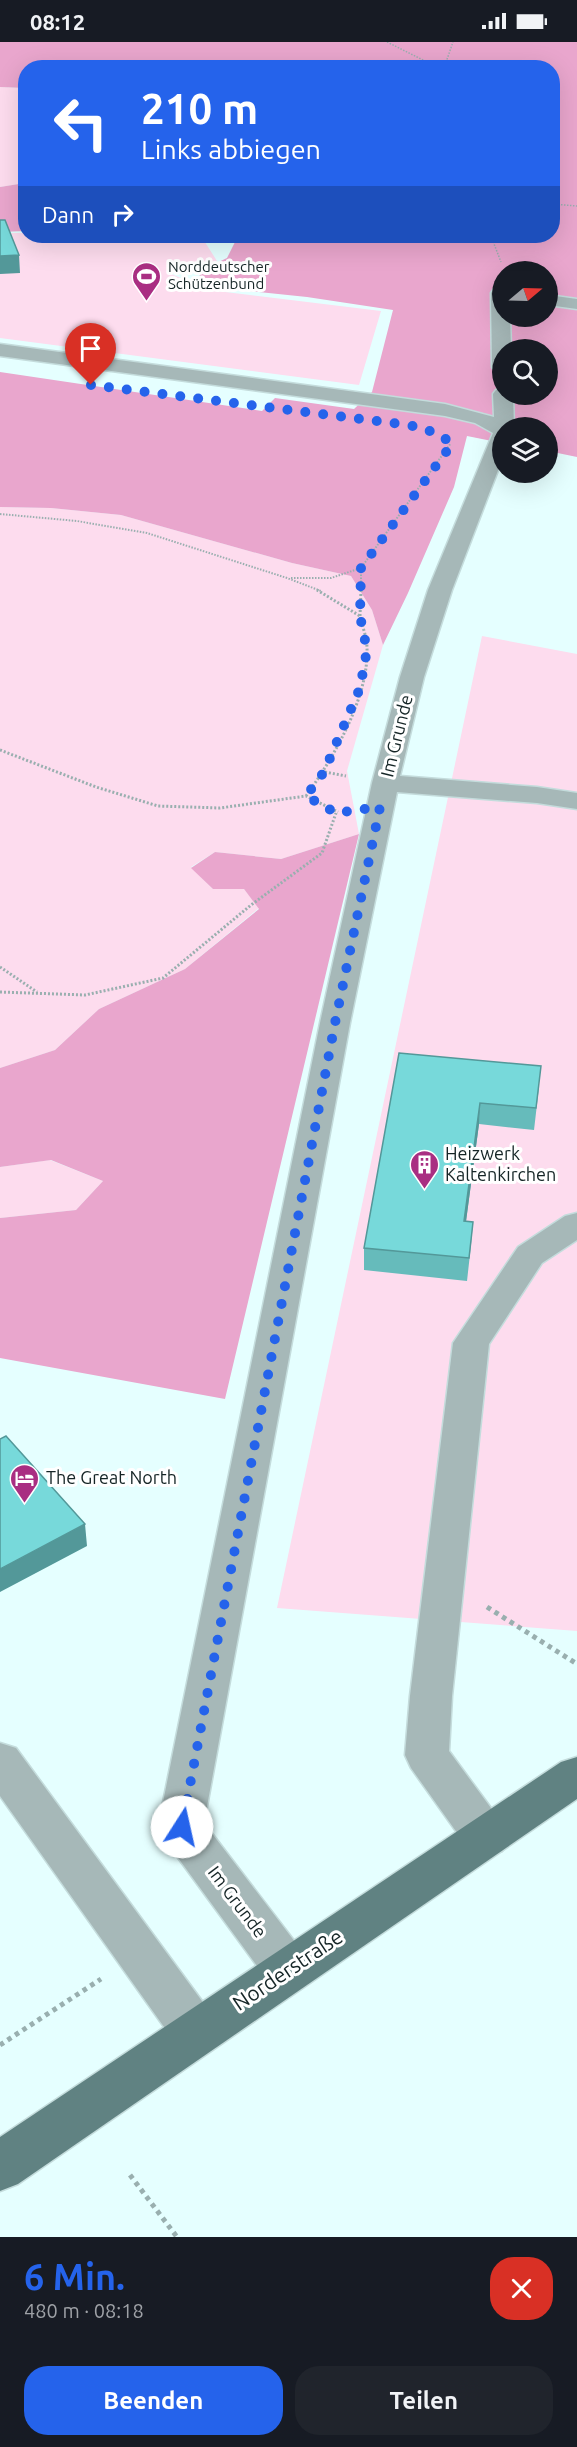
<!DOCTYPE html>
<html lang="de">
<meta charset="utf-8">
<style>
body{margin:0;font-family:Ubuntu,sans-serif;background:#20242c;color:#f1f3f6;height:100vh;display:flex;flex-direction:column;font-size:22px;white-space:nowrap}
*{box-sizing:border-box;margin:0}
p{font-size:20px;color:#9ea1a6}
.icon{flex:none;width:33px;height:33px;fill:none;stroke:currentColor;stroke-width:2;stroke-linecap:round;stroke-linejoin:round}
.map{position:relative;height:2195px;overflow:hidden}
.details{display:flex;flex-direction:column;background:#171b24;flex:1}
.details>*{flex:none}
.hud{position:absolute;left:18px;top:18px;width:542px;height:183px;border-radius:24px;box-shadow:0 6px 24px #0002;background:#2563eb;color:#fff;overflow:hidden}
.needle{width:39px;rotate:71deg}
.tools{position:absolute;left:492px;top:219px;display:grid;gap:12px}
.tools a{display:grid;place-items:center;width:66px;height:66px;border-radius:50%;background:#171b24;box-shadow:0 6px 24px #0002;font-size:30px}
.pin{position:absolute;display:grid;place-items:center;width:51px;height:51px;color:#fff;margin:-62px -26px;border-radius:50% 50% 50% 0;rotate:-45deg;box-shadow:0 0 6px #0007}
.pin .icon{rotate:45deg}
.me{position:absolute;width:66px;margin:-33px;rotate:10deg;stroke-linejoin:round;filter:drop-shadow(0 0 4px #0008)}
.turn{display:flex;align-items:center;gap:21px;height:126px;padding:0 24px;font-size:27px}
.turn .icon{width:78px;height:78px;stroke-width:2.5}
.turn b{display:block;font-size:42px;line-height:51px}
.then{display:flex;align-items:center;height:57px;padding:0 24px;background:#0003;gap:12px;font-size:22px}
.round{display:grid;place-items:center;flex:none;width:63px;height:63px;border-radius:24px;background:#20242c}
.summary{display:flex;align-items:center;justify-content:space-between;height:102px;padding:0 24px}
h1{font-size:36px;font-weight:700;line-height:45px;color:#2563eb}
.button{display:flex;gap:12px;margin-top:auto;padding:12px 24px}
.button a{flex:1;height:69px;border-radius:24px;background:#2563eb;color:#fff;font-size:24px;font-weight:700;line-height:69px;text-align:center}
.button a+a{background:#20242c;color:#f1f3f6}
.status{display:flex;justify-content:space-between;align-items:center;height:42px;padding:0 30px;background:#171b24;direction:ltr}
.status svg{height:16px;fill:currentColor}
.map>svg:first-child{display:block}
.green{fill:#fddcee}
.forest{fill:#e9a6cd;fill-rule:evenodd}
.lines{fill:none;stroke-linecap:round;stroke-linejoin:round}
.minor-casing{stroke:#c4dcdc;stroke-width:3}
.major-casing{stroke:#c4dcdc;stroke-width:3}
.path-far3{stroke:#99afaf;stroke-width:1.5;stroke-dasharray:1.5 1.5;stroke-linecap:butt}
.path-far2{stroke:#99afaf;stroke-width:2;stroke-dasharray:1.5 1.5;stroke-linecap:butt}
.path-far1{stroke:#99afaf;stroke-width:3;stroke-dasharray:2 2;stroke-linecap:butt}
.path{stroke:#99afaf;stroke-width:5;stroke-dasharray:4.5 4.5;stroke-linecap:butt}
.minor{fill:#a6b8b8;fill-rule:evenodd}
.major{fill:#608282;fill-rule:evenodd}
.wall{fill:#6bb}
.shaded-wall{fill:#539899}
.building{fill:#77d9da;stroke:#539899;stroke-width:1.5}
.route{stroke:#2563eb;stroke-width:10;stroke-dasharray:0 18}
.labels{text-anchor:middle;stroke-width:6;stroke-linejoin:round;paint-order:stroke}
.far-poi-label{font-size:15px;fill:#152526;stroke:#fff;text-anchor:start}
.street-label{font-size:18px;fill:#152526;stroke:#fff}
.poi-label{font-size:18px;fill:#152526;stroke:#fff;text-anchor:start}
.near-street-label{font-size:21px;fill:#152526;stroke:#fff}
</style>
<div class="status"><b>08:12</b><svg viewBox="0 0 49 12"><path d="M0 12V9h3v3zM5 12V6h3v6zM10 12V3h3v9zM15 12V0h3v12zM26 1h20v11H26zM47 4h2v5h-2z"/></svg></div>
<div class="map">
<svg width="577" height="2195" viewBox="0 0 577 2195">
<rect width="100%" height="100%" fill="#e5ffff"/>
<path class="green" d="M0 45 25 46V141L0 145Z
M10 191H25L26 194H201L217 219 169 231 209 248 381 269 359 343 0 296V192Z
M0 465 51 466 121 473 292 521 351 534 372 568 383 603 347 729 359 792 281 817 215 810 191 825 213 847H244L259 866 185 927 99 967 55 1008 0 1026Z
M482 594 577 612V1589L277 1566Z
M50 1118 103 1139 76 1168 0 1176V1125Z"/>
<path class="forest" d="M0 0H577V415L548 409V386H502V401L467 394 454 445 408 551 383 603 372 568 351 534 292 521 121 473 51 466 0 465V330L262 369 275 356 354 367 372 350 393 268 307 255 220 246 199 233 208 225 227 216 236 198 226 194H552V26H26L25 46 0 45ZM502 230H548V274H502ZM502 308H548V352H502Z
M25 141V189L0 190V145Z
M359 792 225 1357 0 1316V1176L76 1168 103 1139 51 1118 0 1125V1026L55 1008 99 967 185 927 259 867 244 847H213L191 826 215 810 281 817Z"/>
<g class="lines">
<defs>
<path id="minor" d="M500 246H502V274H510L511 308H502V331L495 329 492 325 491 251 494 247Z
M548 253 577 257V267L548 263Z
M0 302 445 362 494 375 493 352 496 348 502 346V352H513L514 386H502V418L452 548 424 635 400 734 537 745 577 751V767L537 761 397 750 350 981 204 1781 305 1913 312 1928 305 1943 288 1949 271 1943 165 1798 158 1785 320 981 372 741 400 635 428 548 493 391 475 381 445 374 0 314Z
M577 1171V1198L542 1221 489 1302 452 1654 449 1709 502 1781 509 1795 502 1809 486 1814 470 1809 411 1726 405 1713 410 1654 453 1301 518 1205 565 1174Z
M0 1701 16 1706 213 1974 220 1990 213 2006 196 2012 179 2006 0 1754Z"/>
<path id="major" d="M577 1715V1757L18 2142 0 2149V2095L561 1720Z"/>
</defs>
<use href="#minor" class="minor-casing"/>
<use href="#major" class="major-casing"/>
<path class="path-far3" d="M387 0 439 26
M444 26 453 0
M552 162 577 164
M491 194 501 220"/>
<path class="path-far2" d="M0 472 77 479 147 491 287 536 321 549
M291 536H331L361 526
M361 549V526L451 401"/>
<path class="path-far1" d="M360 574 361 548
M0 708 96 745 158 764 220 766 306 754 338 770
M325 730 346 734
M306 754C334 715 369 655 367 606 367 595 362 584 360 574L317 548
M0 925 37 950
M0 950 85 953 163 936 251 863 322 811 336 771"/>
<path class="path" d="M487 1565 577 1622
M0 2003 101 1937
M130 2133 177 2195"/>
<use href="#minor" class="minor"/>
<use href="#major" class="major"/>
</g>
<path class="wall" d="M399 1011 539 1045 534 1088 479 1082 466 1179 473 1180 471 1203 467 1239 364 1228V1206Z"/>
<path class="shaded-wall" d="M19 213 20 231 0 232V214Z
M480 1061 479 1082 463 1202 464 1179Z
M85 1482 87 1504 0 1550V1527Z"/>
<path class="building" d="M0 178H5L19 213 0 214Z
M399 1011 541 1024 536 1066 480 1061 464 1179 473 1180 469 1216 364 1206Z
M6 1394 85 1482 0 1527V1397Z"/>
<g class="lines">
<path class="route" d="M91 343 408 383C425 387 438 390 452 402L361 526 360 574 367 608 360 646 324 730 306 754 336 771 380 765 335 981 182 1785"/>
</g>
<defs>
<symbol id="stadium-pin" viewBox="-11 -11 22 30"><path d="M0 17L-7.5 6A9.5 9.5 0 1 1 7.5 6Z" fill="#a92e82" stroke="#fff"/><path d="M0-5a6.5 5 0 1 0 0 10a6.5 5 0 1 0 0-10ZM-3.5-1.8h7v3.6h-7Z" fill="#fff"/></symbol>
<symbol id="building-pin" viewBox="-11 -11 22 30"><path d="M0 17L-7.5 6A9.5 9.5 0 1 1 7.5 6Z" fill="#a92e82" stroke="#fff"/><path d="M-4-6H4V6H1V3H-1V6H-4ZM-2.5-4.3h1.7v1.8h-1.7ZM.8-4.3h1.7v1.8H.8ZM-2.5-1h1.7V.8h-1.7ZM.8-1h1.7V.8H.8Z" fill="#fff"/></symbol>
<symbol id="hotel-pin" viewBox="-11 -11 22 30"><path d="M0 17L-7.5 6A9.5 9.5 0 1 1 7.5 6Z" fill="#a92e82" stroke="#fff"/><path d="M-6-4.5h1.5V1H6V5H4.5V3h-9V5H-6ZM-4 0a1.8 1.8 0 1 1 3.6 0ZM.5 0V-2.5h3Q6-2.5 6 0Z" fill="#fff"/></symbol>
</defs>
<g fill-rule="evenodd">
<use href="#stadium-pin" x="130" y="218" width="33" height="45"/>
<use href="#building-pin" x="408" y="1106" width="33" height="45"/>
<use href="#hotel-pin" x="8" y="1420" width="33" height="45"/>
</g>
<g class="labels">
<g class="far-poi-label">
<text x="168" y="230">Norddeutscher<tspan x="168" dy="17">Schützenbund</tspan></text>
</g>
<g class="street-label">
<text transform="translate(397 694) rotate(-76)" y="6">Im Grunde</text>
<text transform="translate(237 1860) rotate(53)" y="6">Im Grunde</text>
</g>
<g class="poi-label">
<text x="445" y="1118">Heizwerk<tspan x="445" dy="21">Kaltenkirchen</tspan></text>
<text x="46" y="1442">The Great North</text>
</g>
<g class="near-street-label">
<text transform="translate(288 1928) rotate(-34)" y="7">Norderstraße</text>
</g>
</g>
</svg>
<div class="tools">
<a><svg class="needle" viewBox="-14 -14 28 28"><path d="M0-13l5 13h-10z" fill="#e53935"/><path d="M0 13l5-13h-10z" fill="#9ea1a6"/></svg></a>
<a><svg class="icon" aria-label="search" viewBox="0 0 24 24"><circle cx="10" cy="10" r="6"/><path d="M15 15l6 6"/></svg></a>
<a><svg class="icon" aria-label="layers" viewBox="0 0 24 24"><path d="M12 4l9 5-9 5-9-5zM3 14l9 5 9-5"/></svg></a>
</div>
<div class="pin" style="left:91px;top:343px;background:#d93025"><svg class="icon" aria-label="arrive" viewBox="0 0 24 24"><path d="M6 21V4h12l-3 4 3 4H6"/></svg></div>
<svg class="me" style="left:182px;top:1785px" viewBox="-20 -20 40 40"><circle r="19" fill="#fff"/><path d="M0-13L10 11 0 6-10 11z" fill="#2563eb"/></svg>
<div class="hud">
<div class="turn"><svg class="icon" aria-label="left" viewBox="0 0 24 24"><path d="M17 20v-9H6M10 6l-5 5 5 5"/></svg><div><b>210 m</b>Links abbiegen</div></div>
<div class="then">Dann<svg class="icon" aria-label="right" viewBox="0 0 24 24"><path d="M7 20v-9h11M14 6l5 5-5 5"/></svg></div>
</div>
</div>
<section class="details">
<div class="summary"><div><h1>6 Min.</h1><p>480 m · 08:18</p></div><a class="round" style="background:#d93025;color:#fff"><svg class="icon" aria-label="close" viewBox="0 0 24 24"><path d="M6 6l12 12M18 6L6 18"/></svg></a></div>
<div class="button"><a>Beenden</a><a>Teilen</a></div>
</section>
